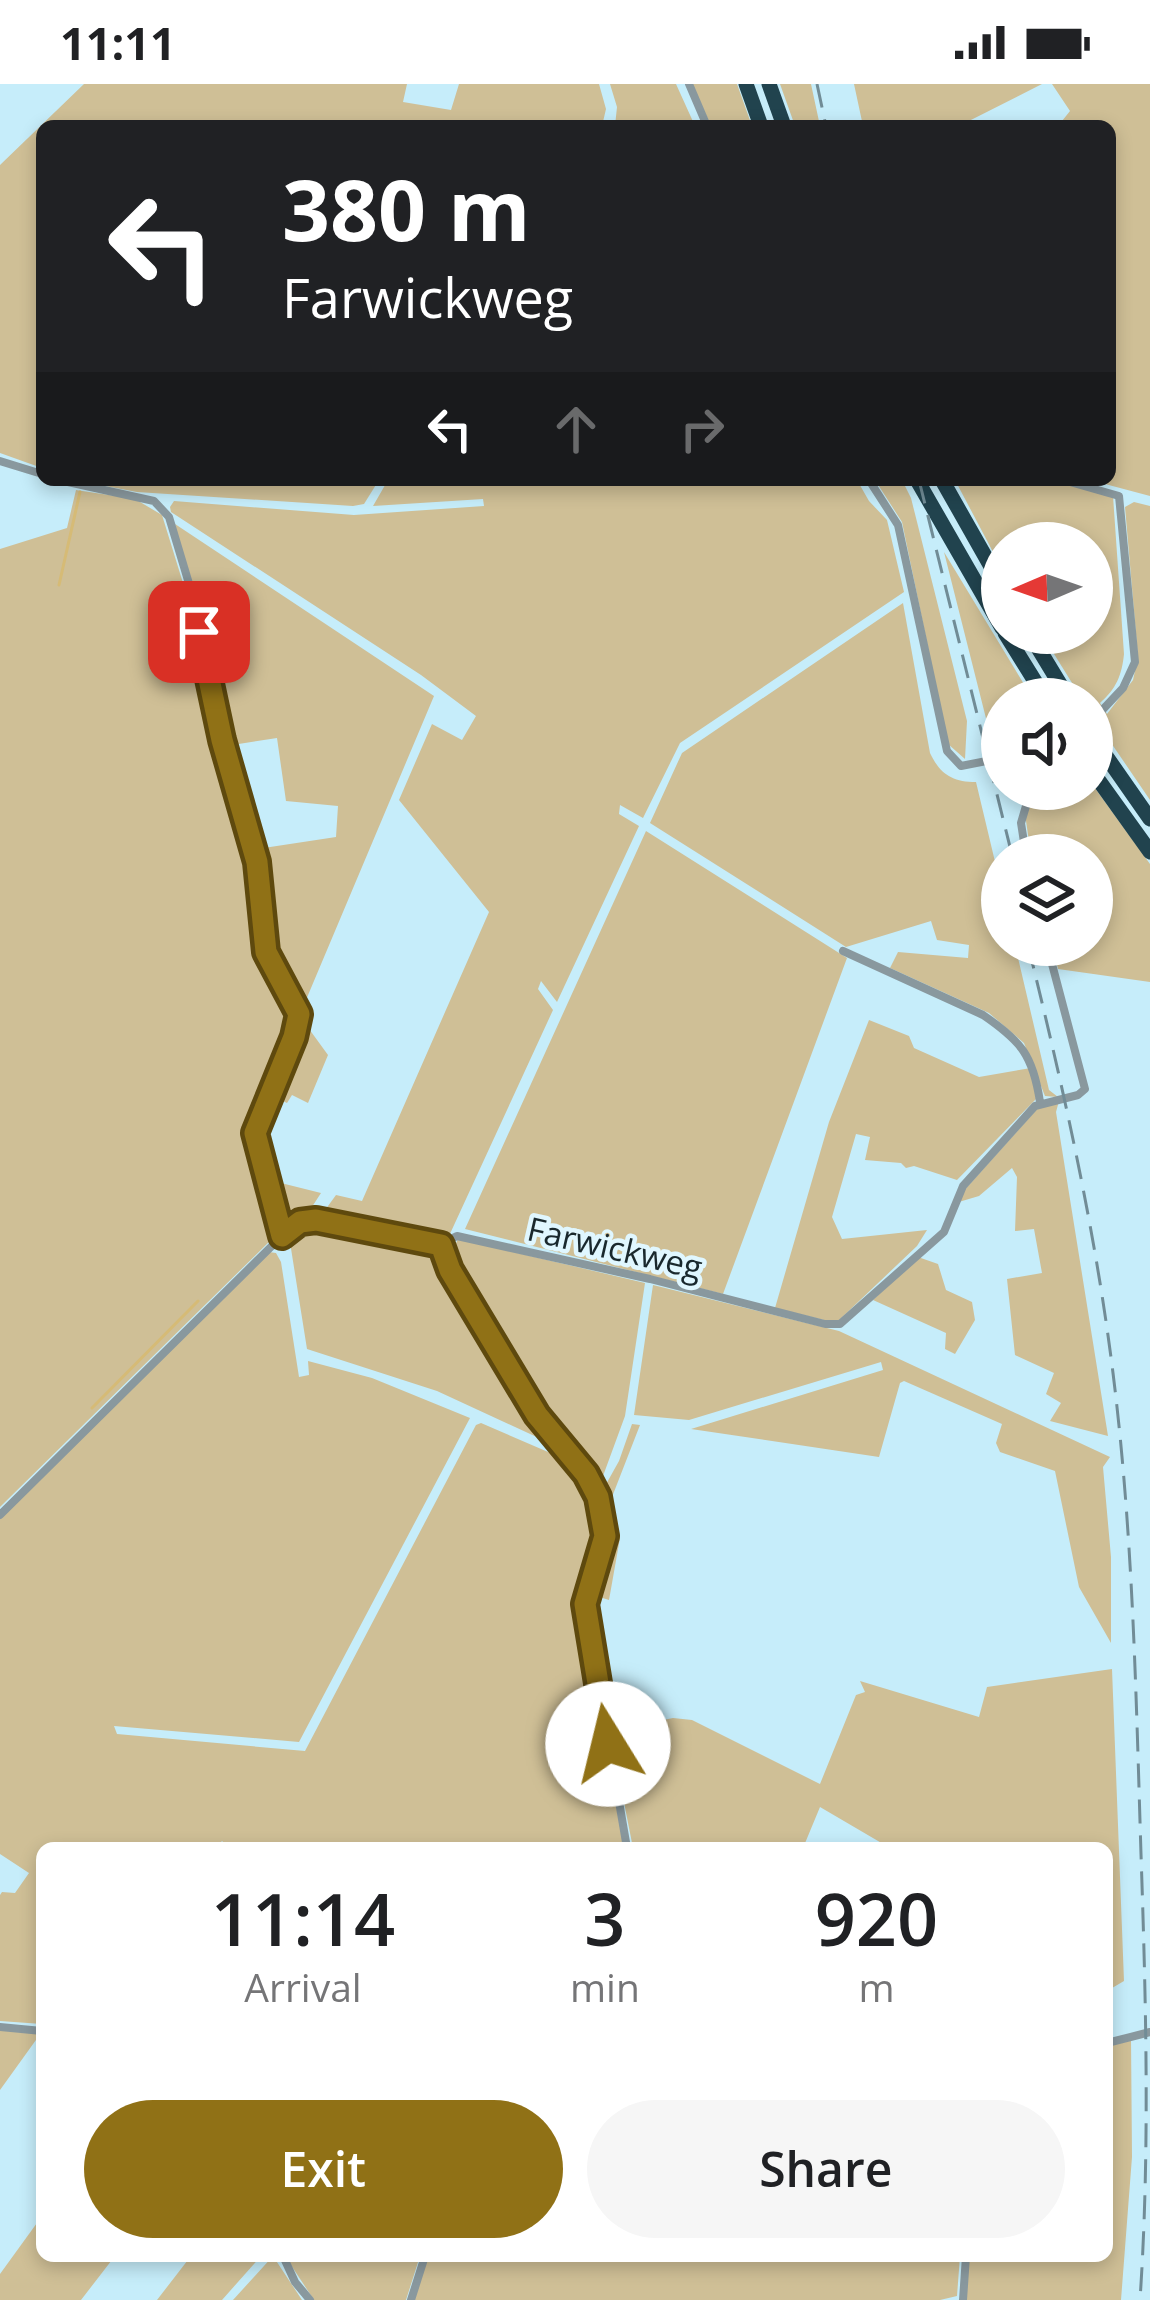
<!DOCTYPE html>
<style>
body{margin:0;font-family:"Open Sans",sans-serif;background:#f6f6f6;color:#202124;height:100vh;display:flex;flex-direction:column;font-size:45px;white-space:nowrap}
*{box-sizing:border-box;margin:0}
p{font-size:39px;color:#757577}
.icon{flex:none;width:66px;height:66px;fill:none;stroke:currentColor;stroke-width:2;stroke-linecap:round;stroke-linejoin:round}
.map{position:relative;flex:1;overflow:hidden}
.drawer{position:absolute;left:36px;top:1758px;width:1077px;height:420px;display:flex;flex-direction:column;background:#fff;border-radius:18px;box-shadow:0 6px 18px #0003}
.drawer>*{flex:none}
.banner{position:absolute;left:36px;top:36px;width:1080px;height:366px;border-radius:18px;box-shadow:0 6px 18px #0003;background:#202124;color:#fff;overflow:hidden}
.needle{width:78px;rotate:268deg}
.fabs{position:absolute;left:981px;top:438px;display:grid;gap:24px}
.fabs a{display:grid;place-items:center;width:132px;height:132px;border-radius:50%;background:#fff;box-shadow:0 6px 18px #0003;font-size:60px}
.pin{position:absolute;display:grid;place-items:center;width:102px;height:102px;color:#fff;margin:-51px;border-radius:24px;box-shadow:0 6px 18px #0006}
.me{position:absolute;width:132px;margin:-66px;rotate:351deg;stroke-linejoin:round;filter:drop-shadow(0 0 9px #0008)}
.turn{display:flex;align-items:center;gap:42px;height:252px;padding:0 48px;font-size:54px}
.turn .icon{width:156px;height:156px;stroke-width:2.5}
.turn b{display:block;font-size:84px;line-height:102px}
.lanes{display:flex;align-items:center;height:114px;padding:0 48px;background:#0003;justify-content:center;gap:60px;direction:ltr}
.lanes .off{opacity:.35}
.eta{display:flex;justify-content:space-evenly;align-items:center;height:204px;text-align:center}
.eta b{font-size:72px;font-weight:600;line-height:84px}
.action{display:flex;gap:24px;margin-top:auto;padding:24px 48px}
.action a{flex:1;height:138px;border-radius:72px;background:#907116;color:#fff;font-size:48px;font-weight:600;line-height:138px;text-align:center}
.action a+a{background:#f6f6f6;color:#202124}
.status{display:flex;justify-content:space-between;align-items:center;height:84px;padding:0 60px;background:#fff;direction:ltr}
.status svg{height:33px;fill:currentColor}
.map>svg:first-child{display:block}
.green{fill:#cfbf96}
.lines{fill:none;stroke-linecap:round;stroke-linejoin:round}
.stream{stroke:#d6bb76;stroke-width:3}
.street{stroke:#89989e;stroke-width:8}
.highway{stroke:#21434e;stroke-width:15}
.rail{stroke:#718c96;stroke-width:3;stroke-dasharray:24 12;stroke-linecap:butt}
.route-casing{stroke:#5e490e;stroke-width:30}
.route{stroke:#907116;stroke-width:21}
.labels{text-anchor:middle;stroke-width:9;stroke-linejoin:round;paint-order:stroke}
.street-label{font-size:33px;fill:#19282d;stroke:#e0f7ff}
</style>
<div class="status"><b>11:11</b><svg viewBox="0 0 49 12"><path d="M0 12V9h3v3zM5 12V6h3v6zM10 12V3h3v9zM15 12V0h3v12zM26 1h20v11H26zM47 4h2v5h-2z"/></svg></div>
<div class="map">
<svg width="1150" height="2216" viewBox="0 0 1150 2216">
<rect width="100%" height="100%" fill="#c6edfa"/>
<path class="green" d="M84 0H407L403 18 451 26 459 0H599L606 25 602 42H42V384L0 369V81Z
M610 0H676L695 42H615L617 23Z
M692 0H737L752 42H711Z
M780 0H811L820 42H795Z
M854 0H1042L959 42H863Z
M1052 0H1150V412L1090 396H1110V42H1058L1070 27Z
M74 396H379L364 420 353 422 137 408Z
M388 396H857L869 417 887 436 904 508 680 659 643 734 620 721 619 730 639 742 557 918 541 897 538 905 553 926 443 1165 320 1133 336 1111 362 1117 489 828 399 716 432 640 462 656 476 632 421 591 171 428 170 423 174 417 354 431 484 422 483 415 373 422Z
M875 396H902L911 414 967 637 965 675 948 660 902 438Z
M955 396H1051L1113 412 1124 570C1122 591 1116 605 1100 619L1107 630 1133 596 1138 573 1125 423 1134 418 1150 422V716L1092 631V615H1082L1041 549H1092V459H1002V485Z
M76 406 135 415 162 431 183 499 215 656 253 785 262 869 292 924 295 938 251 1040 252 1062 278 1149 0 1423V465L67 444Z
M175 440 434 612 303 923 272 872 257 765 336 753 338 722 286 717 277 654 226 662Z
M944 468 1033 615H1002V669L995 670Z
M903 519 930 669C940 690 952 698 976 698L1002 807V861H1015L1049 1006 1058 1013 1045 1012 1024 959 989 929 890 884 898 868 968 874 969 861 937 856 931 837 846 863 650 739 682 669Z
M1092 700 1150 780V898L1058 885 1052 861H1092V771H1031L1025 730 1039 705H1092Z
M646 747 847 874 723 1210 465 1145Z
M869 936 909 952 914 964 979 993 1031 984 1036 1015 957 1096 914 1082 906 1084 901 1079 865 1076 870 1053 856 1050 832 1133 842 1155 927 1146 917 1162 836 1239 775 1224 829 1038Z
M304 938 328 971 308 1019 292 1011 287 1019 272 1012Z
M1059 1017 1056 1028 1108 1352 1050 1337 1061 1319 1046 1310 1054 1289 1015 1271 1007 1195 1042 1189 1034 1145 1015 1147 1017 1093 1012 1084 979 1112 952 1120 1038 1024Z
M269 1096 321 1109 308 1129 293 1141 288 1140Z
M309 1142 437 1173 526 1322 554 1361 437 1307 307 1265 289 1152Z
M458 1155 645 1199 625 1332 603 1392 595 1394 543 1332 449 1174Z
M269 1168 276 1169 281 1178 299 1293 309 1291 308 1277 372 1294 470 1334 299 1658 114 1642 117 1650 305 1667 476 1341 481 1339 569 1377 589 1400 596 1418 597 1468 583 1537 624 1764H229L222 1757 216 1764H42V1940L0 1937V1811L2 1808 15 1809 29 1789 0 1770V1435Z
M918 1173 938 1180 946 1206 972 1218 975 1236 955 1270 945 1265 946 1249 873 1216Z
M653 1201 839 1247 1110 1373 1103 1383 1111 1473V1559L1079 1503 1055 1387 1000 1368 996 1359 1002 1340 904 1297 900 1299 879 1373 691 1345 883 1286 881 1278 689 1336 634 1331Z
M632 1340 640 1341 612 1413 620 1454 609 1516 593 1511C606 1464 618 1460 600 1411L619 1377Z
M1112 1585 1124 1897 1107 1907V1764H890L820 1723 803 1764H633L610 1647 673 1634 692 1636 820 1700 856 1611 865 1608 860 1597 979 1633 987 1603Z
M0 1944 41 1949 0 2006Z
M1131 1954 1132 2073 1121 2216H966L968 2172H1107V1960Z
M42 2132V2172H115L81 2216H0V2190Z
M191 2172H261L222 2216H157Z
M273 2172 302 2216H233Z
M285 2172H420L406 2216H314Z
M428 2172H960L957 2212 940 2216H414Z"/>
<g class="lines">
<path class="stream" d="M59 501 80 408
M92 1324 198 1217"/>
<path class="street" d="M689 0 707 42
M0 377 42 390
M59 396 154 417 169 433 193 513 222 656 257 778 266 868 299 930 294 953 255 1049 282 1152
M869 396 898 441 947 667 961 682 1002 674
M1063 396 1119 412 1135 578 1123 604 1092 637
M1026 771 1021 739 1031 705
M843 867 983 931C1021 957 1033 971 1040 1018
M441 1161 450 1186 537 1331 586 1390 598 1413 605 1452 585 1520 627 1764
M0 1431 282 1152C343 1108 401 1184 457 1152L650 1195 825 1240H840L944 1148 963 1102 1035 1022 1078 1011 1085 1005 1047 861
M0 1943 42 1947
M1107 1959 1150 1948
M283 2172 295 2198 310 2216
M411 2216 425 2172
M963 2216 966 2172"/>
<path class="highway" d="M746 0 761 42
M769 0 784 42
M917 396 1002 544
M942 396 1002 502
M1005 549 1046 615
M1029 549 1069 615
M1092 652 1150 735
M1092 687 1150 768"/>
<path class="rail" d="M817 0 826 42
M919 396 1012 771
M1028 861C1063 1003 1095 1144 1113 1289 1133 1449 1136 1610 1141 1770 1146 1919 1150 2067 1140 2216"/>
</g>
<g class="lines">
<defs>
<path id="route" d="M199 548 222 656 257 778 266 868 299 930 294 953 255 1049 282 1152 300 1138 316 1136 441 1161 450 1186 537 1331 586 1390 598 1413 605 1452 585 1520 608 1660"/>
</defs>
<use href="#route" class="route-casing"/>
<use href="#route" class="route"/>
</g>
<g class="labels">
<g class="street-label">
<text transform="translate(615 1164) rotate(13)" y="12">Farwickweg</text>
</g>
</g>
</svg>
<div class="fabs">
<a><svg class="needle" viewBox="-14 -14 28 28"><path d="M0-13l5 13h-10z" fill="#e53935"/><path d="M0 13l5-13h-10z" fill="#757577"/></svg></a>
<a><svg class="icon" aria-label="sound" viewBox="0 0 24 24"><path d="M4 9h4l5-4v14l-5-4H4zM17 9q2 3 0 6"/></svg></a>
<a><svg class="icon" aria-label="layers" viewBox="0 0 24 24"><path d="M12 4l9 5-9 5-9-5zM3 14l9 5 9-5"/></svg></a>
</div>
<div class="pin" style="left:199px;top:548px;background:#d93025"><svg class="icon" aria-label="arrive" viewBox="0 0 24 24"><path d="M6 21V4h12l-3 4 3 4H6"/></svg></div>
<svg class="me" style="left:608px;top:1660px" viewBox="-20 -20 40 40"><circle r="19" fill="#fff"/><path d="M0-13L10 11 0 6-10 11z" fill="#907116"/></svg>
<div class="banner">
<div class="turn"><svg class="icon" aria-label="left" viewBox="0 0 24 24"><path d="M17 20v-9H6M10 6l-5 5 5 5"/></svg><div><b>380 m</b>Farwickweg</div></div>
<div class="lanes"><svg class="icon" aria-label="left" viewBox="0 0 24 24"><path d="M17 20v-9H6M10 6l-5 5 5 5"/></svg><svg class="icon off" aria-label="ahead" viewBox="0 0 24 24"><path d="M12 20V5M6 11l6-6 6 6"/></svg><svg class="icon off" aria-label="right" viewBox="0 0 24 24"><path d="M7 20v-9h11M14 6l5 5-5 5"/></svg></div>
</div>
<section class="drawer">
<div class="eta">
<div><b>11:14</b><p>Arrival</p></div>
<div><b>3</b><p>min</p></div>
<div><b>920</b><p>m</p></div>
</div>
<div class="action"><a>Exit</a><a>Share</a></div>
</section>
</div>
